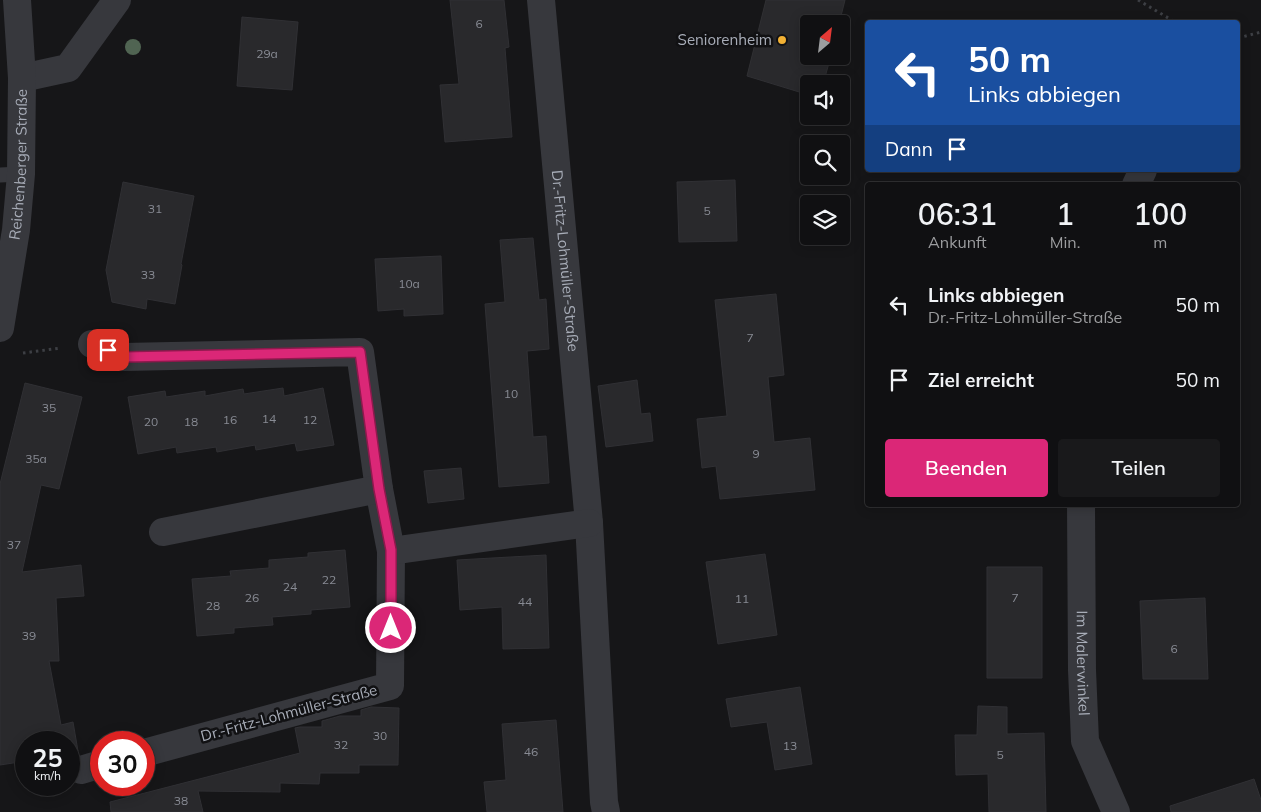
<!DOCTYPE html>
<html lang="de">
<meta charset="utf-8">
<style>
body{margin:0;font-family:Mulish,sans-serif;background:#19191b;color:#f1f3f6;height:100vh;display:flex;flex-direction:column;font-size:19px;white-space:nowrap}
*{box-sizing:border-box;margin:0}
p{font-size:16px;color:#9c9d9f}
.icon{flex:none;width:28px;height:28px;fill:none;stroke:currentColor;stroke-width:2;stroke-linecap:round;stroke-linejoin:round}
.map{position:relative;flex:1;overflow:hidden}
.panel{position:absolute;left:865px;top:182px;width:375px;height:325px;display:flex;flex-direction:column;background:#101012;border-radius:5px;box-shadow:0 2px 12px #0003,0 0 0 1px #303032}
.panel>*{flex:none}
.banner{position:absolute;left:865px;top:20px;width:375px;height:152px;border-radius:5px;box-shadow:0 2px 12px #0003,0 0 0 1px #303032;background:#1a4fa0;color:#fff;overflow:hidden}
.needle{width:32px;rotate:28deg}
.fabs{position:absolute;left:800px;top:15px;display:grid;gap:10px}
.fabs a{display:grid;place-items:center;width:50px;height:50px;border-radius:5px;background:#101012;box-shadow:0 2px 12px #0003,0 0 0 1px #303032;font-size:25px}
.speed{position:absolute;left:15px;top:731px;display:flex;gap:10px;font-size:25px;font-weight:700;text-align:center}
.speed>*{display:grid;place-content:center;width:65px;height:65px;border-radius:50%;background:#101012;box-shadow:0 2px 12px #0003,0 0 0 1px #303032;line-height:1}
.speed small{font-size:12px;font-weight:400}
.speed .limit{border:8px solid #d22;background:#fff;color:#111}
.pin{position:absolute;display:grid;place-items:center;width:42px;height:42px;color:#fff;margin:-21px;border-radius:10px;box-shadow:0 2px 8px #0006}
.me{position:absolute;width:55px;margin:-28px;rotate:0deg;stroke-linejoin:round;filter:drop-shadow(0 0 4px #0008)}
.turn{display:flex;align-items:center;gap:18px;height:105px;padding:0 20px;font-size:22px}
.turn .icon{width:65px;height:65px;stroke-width:2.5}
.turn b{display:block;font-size:35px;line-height:42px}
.then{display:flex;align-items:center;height:48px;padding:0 20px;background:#0003;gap:10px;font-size:19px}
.eta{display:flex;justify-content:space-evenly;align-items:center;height:85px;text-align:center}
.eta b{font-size:30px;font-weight:600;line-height:35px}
.primary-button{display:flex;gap:10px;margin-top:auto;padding:10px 20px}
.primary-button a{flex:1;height:58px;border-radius:5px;background:#db2777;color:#fff;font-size:20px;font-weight:600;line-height:58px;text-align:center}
.primary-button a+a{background:#19191b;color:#f1f3f6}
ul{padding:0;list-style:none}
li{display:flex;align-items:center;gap:15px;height:75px;padding:0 20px}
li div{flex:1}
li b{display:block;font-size:19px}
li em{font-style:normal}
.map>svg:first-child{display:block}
.building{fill:#29292c;stroke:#303034}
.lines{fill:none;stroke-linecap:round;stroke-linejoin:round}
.path{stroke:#3d3f44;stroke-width:3;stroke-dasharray:2.5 4;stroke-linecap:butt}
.lane{stroke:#37383d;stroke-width:15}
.street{stroke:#37383d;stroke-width:28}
.tree{fill:#506452}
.route-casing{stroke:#8e194d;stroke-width:12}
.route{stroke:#db2777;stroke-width:9}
.poi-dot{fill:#f2b134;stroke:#111113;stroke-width:2}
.labels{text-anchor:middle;stroke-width:5;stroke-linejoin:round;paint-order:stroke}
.number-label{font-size:12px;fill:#888b94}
.poi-label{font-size:15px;fill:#a8adb8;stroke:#111113;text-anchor:end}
.street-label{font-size:15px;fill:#a8adb8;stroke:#111113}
</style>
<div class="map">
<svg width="1261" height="812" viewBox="0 0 1261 812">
<rect width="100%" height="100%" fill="#161618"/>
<path class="building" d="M450 0H504L509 47 505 48 512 137 445 142 440 85 459 84Z
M766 0H845L839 24H809V56H831L823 84H809V95L747 76Z
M242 17 298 22 292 90 237 86Z
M735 180 737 241 679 242 677 182Z
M123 182 194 196 181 264 182 265 175 304 147 299 146 309 112 302 106 270Z
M533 238 539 300 546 299 549 349 527 351 533 437 546 436 549 483 499 487 485 304 505 302 500 240Z
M441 256 443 314 404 316V309L378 311 375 259Z
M776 294 784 375 768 377 774 442 810 438 815 490 720 499 716 466 702 468 697 419 727 416 715 300Z
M637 380 641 414 650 413 653 441 606 447 598 386Z
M25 383 82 397 59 489 41 485 22 572 81 565 84 596 56 598 59 661H49L61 725 73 722 78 751 69 753V742H26V761L0 765V484Z
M283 388 284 396 323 388 334 445 297 451 295 443 256 450 255 445 217 452 216 447 177 453 176 447 138 454 128 397 165 391 166 397 205 391V396L243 389 244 394Z
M461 468 464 499 428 503 424 471Z
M345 550 350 607 311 610V614L272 617 273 625 234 628V633L197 636 192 579 231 576 230 571 269 568V560L308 557V553Z
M765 554 777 635 718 644 706 562Z
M546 555 549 648 503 649 502 607 460 610 457 560Z
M987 567H1042V678H987Z
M1205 598 1208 679H1143L1140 601Z
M800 687 812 764 775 770 767 722 731 727 726 699Z
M978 706 1007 707V734L1044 733 1046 812H989L988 774 956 775 955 735H977Z
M371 707 399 708 398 765H359V773H320L319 784 280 783V792L198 791 203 812H111L110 802 300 753 295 728 300 727H322V721L340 716H361V710Z
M556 720 563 812H487L484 782 506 780 502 724Z
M1254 779 1261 800V812H1171L1170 806Z"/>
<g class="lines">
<path class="path" d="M1138 0 1175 22
M1238 38 1261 32
M23 353 61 348"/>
<path class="lane" d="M0 175 21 174"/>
<g class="street">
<path id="s1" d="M541 0 589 523 604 802 606 812"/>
<path d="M22 78 68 68 117 0"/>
<path d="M1136 185 1143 170"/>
<path id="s2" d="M0 328 16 230 21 174 22 78 17 0"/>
<path d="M92 344 124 357 360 352 379 489 391 551 390 686 144 753"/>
<path id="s3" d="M1081 505 1082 670 1085 741 1116 812"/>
<path d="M163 532 379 489"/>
<path d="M391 551 589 523"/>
<path d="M81 770 101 764"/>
</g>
</g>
<circle class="tree" cx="133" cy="47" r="8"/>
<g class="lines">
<defs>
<path id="route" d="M108 350 124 357 360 352 379 489 391 550V628"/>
</defs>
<use href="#route" class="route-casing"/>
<use href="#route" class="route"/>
</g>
<circle class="poi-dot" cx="782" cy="40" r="5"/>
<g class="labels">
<g class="number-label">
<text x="479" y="28">6</text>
<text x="267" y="58">29a</text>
<text x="155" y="213">31</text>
<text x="707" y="215">5</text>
<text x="148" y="279">33</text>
<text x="409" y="288">10a</text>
<text x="750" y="342">7</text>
<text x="511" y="398">10</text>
<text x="49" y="412">35</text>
<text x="269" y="423">14</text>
<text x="230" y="424">16</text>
<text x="310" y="424">12</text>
<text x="151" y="426">20</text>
<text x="191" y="426">18</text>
<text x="756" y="458">9</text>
<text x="36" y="463">35a</text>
<text x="14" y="549">37</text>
<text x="329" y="584">22</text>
<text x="290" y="591">24</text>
<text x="252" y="602">26</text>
<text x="1015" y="602">7</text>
<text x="742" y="603">11</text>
<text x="525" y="606">44</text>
<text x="213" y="610">28</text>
<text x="29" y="640">39</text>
<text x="1174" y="653">6</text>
<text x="380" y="740">30</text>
<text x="341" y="749">32</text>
<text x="790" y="750">13</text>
<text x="531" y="756">46</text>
<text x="1000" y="759">5</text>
<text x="181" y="805">38</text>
</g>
<g class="poi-label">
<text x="772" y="45">Seniorenheim</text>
</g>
<g class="street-label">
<text dy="5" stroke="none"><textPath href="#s2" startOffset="165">Reichenberger Straße</textPath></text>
<text dy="5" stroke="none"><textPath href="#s1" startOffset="262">Dr.-Fritz-Lohmüller-Straße</textPath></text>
<text dy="5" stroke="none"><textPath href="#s3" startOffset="158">Im Malerwinkel</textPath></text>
<text transform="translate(289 713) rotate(-15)" y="5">Dr.-Fritz-Lohmüller-Straße</text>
</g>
</g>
</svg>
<div class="fabs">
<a><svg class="needle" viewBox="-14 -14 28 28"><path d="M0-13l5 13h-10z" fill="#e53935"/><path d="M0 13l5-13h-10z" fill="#9c9d9f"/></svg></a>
<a><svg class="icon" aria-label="sound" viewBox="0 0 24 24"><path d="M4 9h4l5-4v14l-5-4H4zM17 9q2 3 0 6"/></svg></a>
<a><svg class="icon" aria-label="search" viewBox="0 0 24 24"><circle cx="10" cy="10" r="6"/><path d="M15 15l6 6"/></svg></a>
<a><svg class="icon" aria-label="layers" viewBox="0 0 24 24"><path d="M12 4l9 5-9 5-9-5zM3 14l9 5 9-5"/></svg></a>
</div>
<div class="speed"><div>25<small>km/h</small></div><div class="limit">30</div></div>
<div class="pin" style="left:108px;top:350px;background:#d93025"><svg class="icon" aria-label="arrive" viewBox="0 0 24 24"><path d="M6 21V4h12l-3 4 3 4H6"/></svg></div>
<svg class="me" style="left:391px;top:628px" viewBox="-20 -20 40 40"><circle r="17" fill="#db2777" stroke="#fff" stroke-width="3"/><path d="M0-11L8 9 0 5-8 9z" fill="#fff"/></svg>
<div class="banner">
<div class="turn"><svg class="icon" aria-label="left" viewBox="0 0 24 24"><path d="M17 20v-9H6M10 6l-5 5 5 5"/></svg><div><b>50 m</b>Links abbiegen</div></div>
<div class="then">Dann<svg class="icon" aria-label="arrive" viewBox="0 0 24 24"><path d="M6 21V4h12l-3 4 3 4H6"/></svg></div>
</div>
<section class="panel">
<div class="eta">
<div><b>06:31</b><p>Ankunft</p></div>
<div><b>1</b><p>Min.</p></div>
<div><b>100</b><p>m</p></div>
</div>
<ul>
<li><svg class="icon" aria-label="left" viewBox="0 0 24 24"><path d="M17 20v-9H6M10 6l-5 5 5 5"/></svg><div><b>Links abbiegen</b><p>Dr.-Fritz-Lohmüller-Straße</p></div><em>50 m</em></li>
<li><svg class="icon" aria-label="arrive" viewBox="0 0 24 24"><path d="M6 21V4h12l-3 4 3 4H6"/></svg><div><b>Ziel erreicht</b></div><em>50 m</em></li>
</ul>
<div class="primary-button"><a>Beenden</a><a>Teilen</a></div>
</section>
</div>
